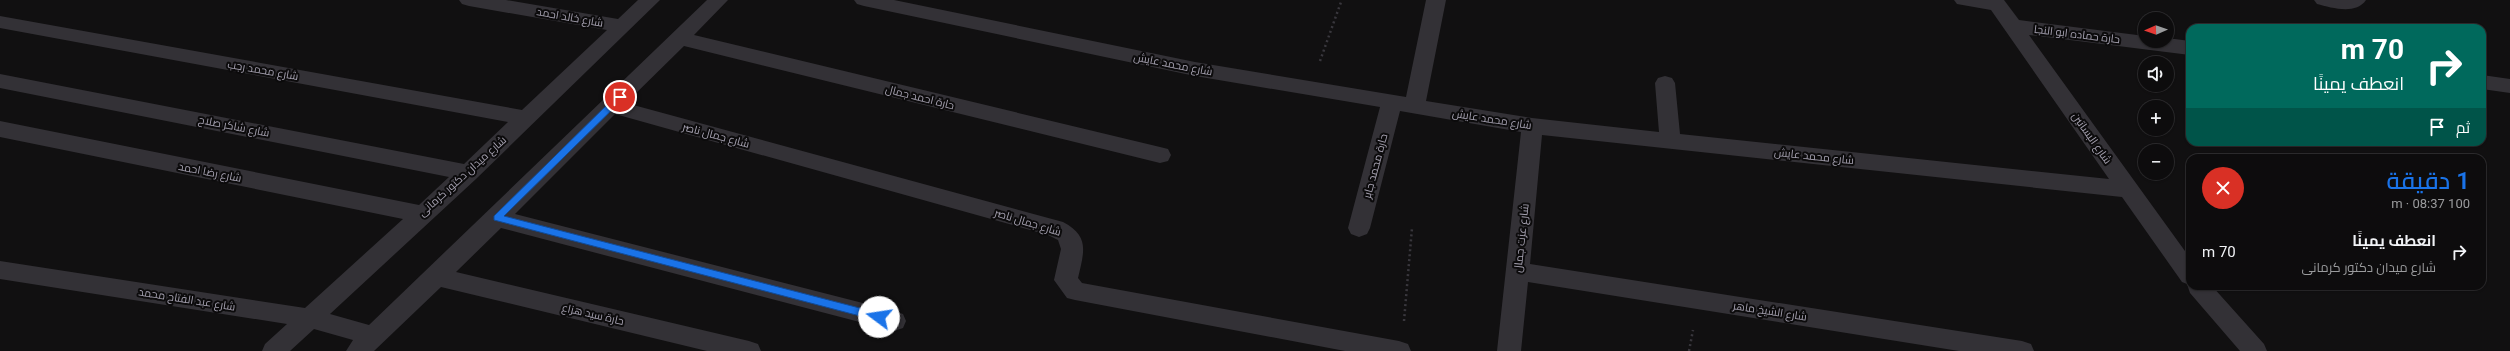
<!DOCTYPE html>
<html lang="ar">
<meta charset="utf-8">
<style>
body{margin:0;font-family:Roboto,Cairo,sans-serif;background:#161516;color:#f1f3f6;direction:rtl;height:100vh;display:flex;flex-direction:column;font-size:15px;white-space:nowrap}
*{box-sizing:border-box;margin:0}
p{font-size:13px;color:#9a9b9d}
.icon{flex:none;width:22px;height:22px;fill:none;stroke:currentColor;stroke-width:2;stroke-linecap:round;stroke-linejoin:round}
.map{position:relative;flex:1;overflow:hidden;direction:ltr}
.details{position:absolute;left:2186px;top:154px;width:300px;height:136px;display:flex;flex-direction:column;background:#0d0c0d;border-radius:12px;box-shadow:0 1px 3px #0004,0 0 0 1px #2d2c2e;direction:rtl}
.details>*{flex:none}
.banner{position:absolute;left:2186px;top:24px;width:300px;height:122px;border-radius:12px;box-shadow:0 1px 3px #0004,0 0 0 1px #2d2c2e;direction:rtl;background:#00695c;color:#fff;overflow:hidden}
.needle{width:26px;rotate:268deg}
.tools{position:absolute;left:2138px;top:12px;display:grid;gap:8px}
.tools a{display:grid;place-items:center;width:36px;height:36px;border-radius:50%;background:#0d0c0d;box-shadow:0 1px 3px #0004,0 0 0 1px #2d2c2e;font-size:20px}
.pin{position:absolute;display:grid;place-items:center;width:34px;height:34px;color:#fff;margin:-17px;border:2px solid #fff;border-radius:50%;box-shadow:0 1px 4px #0007}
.me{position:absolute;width:44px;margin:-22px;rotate:284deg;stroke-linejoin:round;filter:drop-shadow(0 0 3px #0008)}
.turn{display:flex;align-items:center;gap:14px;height:84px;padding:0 16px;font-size:18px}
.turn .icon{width:52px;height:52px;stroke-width:2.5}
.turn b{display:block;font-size:28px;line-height:34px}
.then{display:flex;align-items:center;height:38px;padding:0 16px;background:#0003;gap:8px;font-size:15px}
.round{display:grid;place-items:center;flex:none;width:42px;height:42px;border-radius:21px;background:#161516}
.overview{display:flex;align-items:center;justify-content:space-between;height:68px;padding:0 16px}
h1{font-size:24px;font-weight:600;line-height:30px;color:#1a73e8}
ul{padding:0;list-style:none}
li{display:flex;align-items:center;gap:12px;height:60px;padding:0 16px}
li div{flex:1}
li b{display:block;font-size:15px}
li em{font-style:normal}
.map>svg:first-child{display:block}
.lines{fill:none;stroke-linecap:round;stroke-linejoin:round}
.path{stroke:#39373d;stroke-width:2.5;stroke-dasharray:2 3;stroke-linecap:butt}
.minor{fill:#333136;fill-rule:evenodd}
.route{fill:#1a73e8;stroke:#114b97}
.labels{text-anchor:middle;stroke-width:4;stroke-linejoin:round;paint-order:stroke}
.street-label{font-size:11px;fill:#a6a2b1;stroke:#0c0b0c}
</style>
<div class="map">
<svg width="2510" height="351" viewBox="0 0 2510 351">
<rect width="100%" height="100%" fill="#111011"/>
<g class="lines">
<path class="path" d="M1320 61 1341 2
M1404 321 1412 228
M1689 351 1693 330"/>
<path class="minor" d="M459 0H506L618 19 638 0H660L476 179 330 314 369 325 707 0H728L694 35 1160 147 1168 149 1171 155 1168 161 1160 163 684 46 626 103 1063 222C1090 236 1084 252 1078 278L1082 283 1399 341 1408 344 1411 351H1345L1075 300 1067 298 1054 280 1061 249 1058 240 1048 235 615 114 515 214 894 311 903 314 906 321 903 328 894 331 501 228 456 272 749 341 758 344 761 351H707L441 287 374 351H346L353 340 314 329 290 351H262L265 344 287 324 0 279V261L305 308 403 219 0 137V121L419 205 449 177 0 88V74L464 164 508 122 0 28V16L522 110 607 30 469 6 462 4Z
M854 0H894L1195 62 1406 97 1426 0H1446L1426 101 1532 118 1659 132 1655 83 1658 78 1665 76 1672 78 1675 83 1680 134 2109 179 1991 10 1957 4 1954 0H2004L2019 20 2145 36V41H2167V38L2190 41V55L2029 35 2190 258V286H2212L2264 344 2267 351H2240L2190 293 2187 284 2182 282 2122 197 1542 135 1530 264 2022 341 2031 344 2034 351H1959L1528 282 1521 351H1497L1521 132 1400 111 1370 228 1367 234 1359 237 1351 234 1348 228 1380 107 1195 76 864 6 857 4Z
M2314 0H2366C2356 15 2332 8 2317 4Z
M2482 75 2510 79V93L2482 89Z"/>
</g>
<path class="route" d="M617 95 625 97 504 216 879 313 884 317 882 320 879 321 494 220V216Z"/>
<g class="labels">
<g class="street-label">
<text transform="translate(570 17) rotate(10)" y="4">شارع خالد احمد</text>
<text transform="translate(2077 34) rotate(7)" y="4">حارة حماده ابو النجا</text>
<text transform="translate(1173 64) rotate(11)" y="4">شارع محمد عايش</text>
<text transform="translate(263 70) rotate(10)" y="4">شارع محمد رجب</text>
<text transform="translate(920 97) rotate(14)" y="4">حارة احمد جمال</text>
<text transform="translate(1492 119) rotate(9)" y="4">شارع محمد عايش</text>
<text transform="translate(234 126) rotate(11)" y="4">شارع شاكر صلاح</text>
<text transform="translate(716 135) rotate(15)" y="4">شارع جمال ناصر</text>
<text transform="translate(2092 138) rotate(55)" y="4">شارع البساتين</text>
<text transform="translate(1814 156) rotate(6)" y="4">شارع محمد عايش</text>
<text transform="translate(1375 166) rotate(-75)" y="4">حارة محمد جابر</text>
<text transform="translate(210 172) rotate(11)" y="4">شارع رضا احمد</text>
<text transform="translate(462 176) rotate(-42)" y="4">شارع ميدان دكتور كرمانى</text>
<text transform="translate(1028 222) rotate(17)" y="4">شارع جمال ناصر</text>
<text transform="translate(1521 238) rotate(-84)" y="4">شارع عزت جمال</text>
<text transform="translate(187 299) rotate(9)" y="4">شارع عبد الفتاح محمد</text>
<text transform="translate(1770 311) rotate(9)" y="4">شارع الشيخ ماهر</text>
<text transform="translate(593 314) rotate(13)" y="4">حارة سيد هزاع</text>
</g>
</g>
</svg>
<div class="tools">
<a><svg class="needle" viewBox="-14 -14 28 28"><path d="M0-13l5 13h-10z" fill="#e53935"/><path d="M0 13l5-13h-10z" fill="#9a9b9d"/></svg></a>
<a><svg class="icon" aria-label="sound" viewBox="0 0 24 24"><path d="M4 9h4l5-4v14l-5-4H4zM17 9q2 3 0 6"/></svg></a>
<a>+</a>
<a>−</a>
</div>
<div class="pin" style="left:620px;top:97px;background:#d93025"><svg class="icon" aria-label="arrive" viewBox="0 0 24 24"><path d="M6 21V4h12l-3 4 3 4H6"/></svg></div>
<svg class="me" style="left:879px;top:317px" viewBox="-20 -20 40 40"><circle r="19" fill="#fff"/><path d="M0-13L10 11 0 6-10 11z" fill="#1a73e8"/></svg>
<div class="banner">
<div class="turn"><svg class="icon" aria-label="right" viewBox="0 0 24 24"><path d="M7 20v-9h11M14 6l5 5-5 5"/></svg><div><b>70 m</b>انعطف يمينًا</div></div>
<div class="then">ثم<svg class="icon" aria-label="arrive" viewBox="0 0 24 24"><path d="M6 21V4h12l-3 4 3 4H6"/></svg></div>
</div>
<section class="details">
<div class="overview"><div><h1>1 دقيقة</h1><p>100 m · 08:37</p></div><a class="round" style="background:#d93025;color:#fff"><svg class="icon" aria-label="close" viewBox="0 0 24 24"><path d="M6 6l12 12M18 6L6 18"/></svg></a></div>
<ul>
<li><svg class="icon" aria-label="right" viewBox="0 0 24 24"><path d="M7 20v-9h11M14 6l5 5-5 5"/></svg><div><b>انعطف يمينًا</b><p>شارع ميدان دكتور كرمانى</p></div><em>70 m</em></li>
</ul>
</section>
</div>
